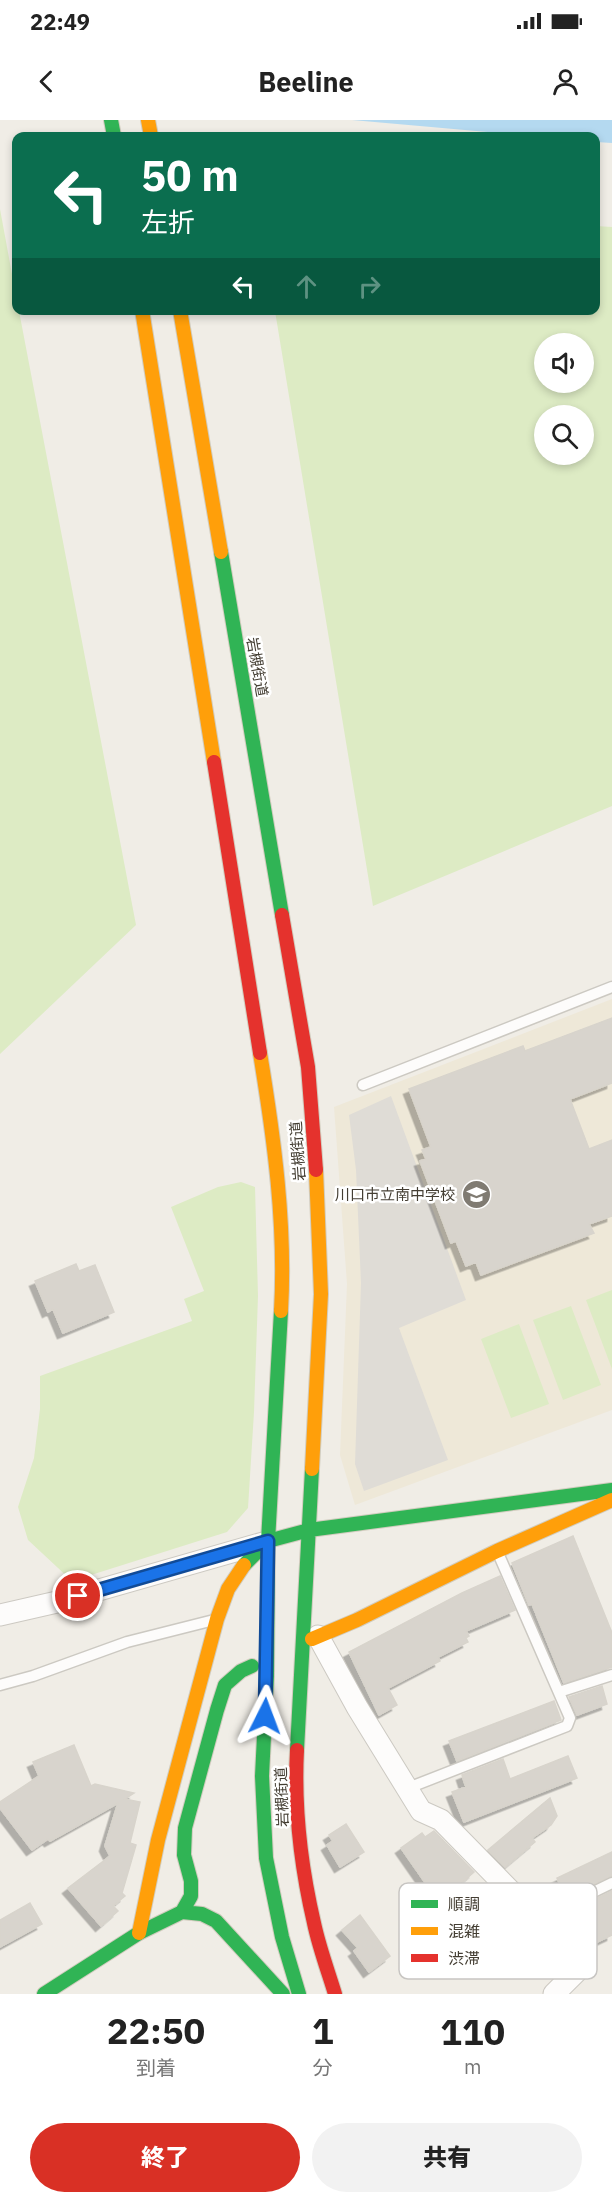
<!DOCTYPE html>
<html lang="ja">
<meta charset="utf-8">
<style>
body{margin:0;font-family:"IBM Plex Sans","Noto Sans JP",sans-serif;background:#f2f2f2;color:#222;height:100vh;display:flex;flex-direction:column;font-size:22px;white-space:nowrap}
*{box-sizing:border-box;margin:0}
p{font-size:20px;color:#767676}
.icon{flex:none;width:33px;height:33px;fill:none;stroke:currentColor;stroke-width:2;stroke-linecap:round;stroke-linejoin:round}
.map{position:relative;height:1874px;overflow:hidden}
.sheet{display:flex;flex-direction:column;background:#fff;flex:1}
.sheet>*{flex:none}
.guide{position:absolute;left:12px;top:12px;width:588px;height:183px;border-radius:12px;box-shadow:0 3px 9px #0003;background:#0b6e4f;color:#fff;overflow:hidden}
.controls{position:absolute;left:534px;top:213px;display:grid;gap:12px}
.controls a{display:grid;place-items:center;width:60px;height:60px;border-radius:50%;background:#fff;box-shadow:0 3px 9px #0003;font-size:30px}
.pin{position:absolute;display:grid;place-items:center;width:51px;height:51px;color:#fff;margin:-26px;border:3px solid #fff;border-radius:50%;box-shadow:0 2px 6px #0007}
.me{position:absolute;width:66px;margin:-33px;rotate:3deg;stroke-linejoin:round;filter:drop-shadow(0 0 4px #0008)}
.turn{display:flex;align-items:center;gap:21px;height:126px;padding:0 30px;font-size:27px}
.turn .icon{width:78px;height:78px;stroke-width:2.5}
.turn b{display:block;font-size:42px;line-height:51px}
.lanes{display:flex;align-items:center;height:57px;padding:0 30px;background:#0003;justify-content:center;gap:30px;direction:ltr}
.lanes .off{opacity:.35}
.eta{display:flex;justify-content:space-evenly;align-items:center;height:102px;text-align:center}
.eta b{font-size:36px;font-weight:800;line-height:42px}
.action{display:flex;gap:12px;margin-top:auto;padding:12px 30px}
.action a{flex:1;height:69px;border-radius:36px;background:#d93025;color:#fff;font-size:24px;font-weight:800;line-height:69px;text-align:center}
.action a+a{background:#f2f2f2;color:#222}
.status{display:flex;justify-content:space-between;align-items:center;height:42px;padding:0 30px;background:#fff;direction:ltr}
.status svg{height:16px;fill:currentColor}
header{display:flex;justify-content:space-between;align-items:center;height:78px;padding:0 30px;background:#fff;font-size:27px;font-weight:800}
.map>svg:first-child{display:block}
.education{fill:#eee8d8}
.green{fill:#ddebc4;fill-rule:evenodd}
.parking{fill:#dfdcd6}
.water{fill:#b4d9f0}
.building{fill:#d8d4cd;stroke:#d8d4cc;stroke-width:1.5;filter:url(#shadow)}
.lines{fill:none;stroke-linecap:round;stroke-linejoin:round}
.lane-casing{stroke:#ccc9c2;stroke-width:13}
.street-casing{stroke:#ccc9c2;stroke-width:23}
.fast-casing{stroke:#d1ccbe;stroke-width:16}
.slow-casing{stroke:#d1ccbe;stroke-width:16}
.jam-casing{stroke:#d1ccbe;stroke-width:16}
.lane{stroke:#fdfcfb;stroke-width:10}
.street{stroke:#fdfcfb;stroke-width:21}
.fast{stroke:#30b455;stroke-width:14}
.slow{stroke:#ff9f0a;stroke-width:14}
.jam{stroke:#e5322d;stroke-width:14}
.route-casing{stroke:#114b97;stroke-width:15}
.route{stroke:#1a73e8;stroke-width:10}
.labels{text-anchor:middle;stroke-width:5;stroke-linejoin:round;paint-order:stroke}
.street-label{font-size:15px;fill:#443e33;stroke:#fff}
.poi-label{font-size:15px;fill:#443e33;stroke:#fff;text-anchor:end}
.key{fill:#fff;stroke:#c7c5c2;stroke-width:1.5}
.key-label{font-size:16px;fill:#443e33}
</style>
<div class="status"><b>22:49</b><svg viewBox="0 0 49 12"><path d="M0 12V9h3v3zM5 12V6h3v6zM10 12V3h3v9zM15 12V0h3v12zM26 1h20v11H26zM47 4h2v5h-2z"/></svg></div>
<header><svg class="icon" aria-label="back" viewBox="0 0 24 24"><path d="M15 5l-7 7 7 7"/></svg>Beeline<svg class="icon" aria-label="person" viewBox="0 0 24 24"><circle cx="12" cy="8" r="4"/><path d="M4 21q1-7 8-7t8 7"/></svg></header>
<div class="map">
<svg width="612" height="1874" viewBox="0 0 612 1874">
<defs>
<filter id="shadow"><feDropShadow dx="-5.5" dy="5.5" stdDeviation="0" flood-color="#0004"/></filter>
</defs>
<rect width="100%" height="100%" fill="#f0ede6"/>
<path class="education" d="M612 879V1290L355 1385 340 1335 347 1164 334 987Z"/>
<path class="green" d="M0 89 16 176V190L19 191 136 805 0 934Z
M596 106 612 107V686L373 786 275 191 596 190ZM544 224H584V262H544ZM544 296H584V334H544Z
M241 1062 255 1067 258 1176 254 1292 248 1388 227 1412 72 1461 28 1420 18 1387 34 1338 40 1289V1256L192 1201 184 1179 204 1171 171 1087 218 1067Z
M612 1170V1249L586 1180Z
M571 1186 601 1265 563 1280 533 1200Z
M519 1204 549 1284 511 1298 481 1219Z"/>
<path class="parking" d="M391 976 466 1180 399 1208 448 1340 364 1371 355 1344 361 1163 356 1050 349 995Z"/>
<path class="water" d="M352 0H612V23L596 22V16H531Z"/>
<path class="building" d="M612 898V963L570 979 589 1029 612 1020V1096L589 1104 594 1113 481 1155 476 1142 466 1146 456 1121 451 1123 420 1041 426 1039 422 1030 431 1027 409 969 523 926 525 931Z
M76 1144 79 1151 95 1145 114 1192 63 1213 53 1189 48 1192 35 1161Z
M573 1416 612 1513V1547L564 1563 532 1484 529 1485 512 1443Z
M500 1456 515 1490 466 1511 469 1516 466 1518 468 1522 438 1537 440 1541 388 1568 397 1585 379 1595 349 1532 462 1473Z
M602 1566 607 1584 577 1595 569 1577Z
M554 1581 561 1600 457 1641 449 1621Z
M74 1625 91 1666 95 1664 134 1673 125 1679 140 1682 130 1723 136 1725 122 1773 125 1776 113 1786 118 1791 101 1806 68 1768 110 1736 105 1726 118 1683 50 1721 48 1719 32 1730 0 1688V1682L39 1656 33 1642Z
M568 1636 577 1658 464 1702 452 1672 466 1667 462 1655 503 1639 510 1659Z
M550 1678 557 1696 551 1705 532 1718 535 1722 505 1747 488 1730Z
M346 1704 364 1732 340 1747 327 1725 333 1721 329 1715Z
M434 1711 474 1752 441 1781 438 1776 436 1778 401 1728 422 1713 425 1717Z
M612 1732V1756L566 1777 557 1758Z
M612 1771V1815L582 1829 561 1796Z
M30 1783 42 1804 0 1827V1800Z
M360 1795 390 1836 369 1852 354 1831 358 1828 342 1810Z"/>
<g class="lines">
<defs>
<path id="lane" d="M363 965 612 867
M0 1565 33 1556 127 1522 214 1500
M559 1572 612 1555
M408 1668 567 1606 570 1598 498 1433
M538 1799 612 1763"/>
<path id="street" d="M0 1495 57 1482 263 1423
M318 1516 357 1587 421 1691 441 1700 538 1799 581 1847 554 1874"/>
<path id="fast" d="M111 0 114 16
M221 432 282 795
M281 1191 268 1421 267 1556 262 1656 266 1738 282 1817 299 1874
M244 1445 268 1421 309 1410 612 1370
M297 1630 312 1349
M182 1792 191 1776V1761L184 1735 185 1708 217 1590 225 1565 241 1551 252 1546
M44 1874 139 1813 182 1792 202 1794 216 1801 283 1874"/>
<path id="slow" d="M148 0 151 16
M142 190 214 642
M180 190 221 432
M260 933C274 1018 286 1105 281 1191
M312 1349 321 1174 316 1050
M312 1519 357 1500 497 1431 612 1380
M139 1813 158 1720 217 1499 228 1469 244 1445"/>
<path id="jam" d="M214 642 260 933
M282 795 308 947 316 1050
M297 1630C294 1688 301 1747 314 1803 319 1827 328 1851 335 1874"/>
</defs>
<use href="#lane" class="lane-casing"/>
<use href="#street" class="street-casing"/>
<use href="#fast" class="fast-casing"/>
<use href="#slow" class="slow-casing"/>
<use href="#jam" class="jam-casing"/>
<use href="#lane" class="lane"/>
<use href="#street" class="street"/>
<use href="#fast" class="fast"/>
<use href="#slow" class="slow"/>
<use href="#jam" class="jam"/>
</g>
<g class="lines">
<defs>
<path id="route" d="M78 1476 268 1421 265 1596"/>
</defs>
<use href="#route" class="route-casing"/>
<use href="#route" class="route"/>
</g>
<defs>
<symbol id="school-disc" viewBox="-11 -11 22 22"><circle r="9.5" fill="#807b72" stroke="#fff"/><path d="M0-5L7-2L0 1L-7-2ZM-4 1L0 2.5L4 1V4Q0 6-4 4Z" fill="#fff"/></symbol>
</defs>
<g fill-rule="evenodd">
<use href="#school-disc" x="460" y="1058" width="33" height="33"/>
</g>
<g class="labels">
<g class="street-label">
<text transform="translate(257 547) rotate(80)" y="5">岩槻街道</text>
<text transform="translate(298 1031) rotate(-94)" y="5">岩槻街道</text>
<text transform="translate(282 1677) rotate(-92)" y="5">岩槻街道</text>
</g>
<g class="poi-label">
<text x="455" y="1080">川口市立南中学校</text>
</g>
</g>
<rect x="399" y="1763" width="198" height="96" rx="9" class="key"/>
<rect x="411" y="1780" width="27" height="8" fill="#30b455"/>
<rect x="411" y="1807" width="27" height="8" fill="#ff9f0a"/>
<rect x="411" y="1834" width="27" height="8" fill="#e5322d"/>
<g class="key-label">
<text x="448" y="1790">順調</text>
<text x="448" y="1817">混雑</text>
<text x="448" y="1844">渋滞</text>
</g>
</svg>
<div class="controls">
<a><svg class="icon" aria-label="sound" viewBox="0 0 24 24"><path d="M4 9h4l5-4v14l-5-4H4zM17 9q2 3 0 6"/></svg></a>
<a><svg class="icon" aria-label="search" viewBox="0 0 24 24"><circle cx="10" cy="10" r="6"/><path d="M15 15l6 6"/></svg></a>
</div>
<div class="pin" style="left:78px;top:1476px;background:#d93025"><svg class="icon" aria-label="arrive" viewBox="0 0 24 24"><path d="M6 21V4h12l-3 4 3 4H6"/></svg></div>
<svg class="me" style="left:265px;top:1596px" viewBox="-20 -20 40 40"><path d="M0-17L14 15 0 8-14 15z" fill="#1a73e8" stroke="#fff" stroke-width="4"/></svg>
<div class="guide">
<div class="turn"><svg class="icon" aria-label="left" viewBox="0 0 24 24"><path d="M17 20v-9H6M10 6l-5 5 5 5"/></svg><div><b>50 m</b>左折</div></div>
<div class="lanes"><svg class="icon" aria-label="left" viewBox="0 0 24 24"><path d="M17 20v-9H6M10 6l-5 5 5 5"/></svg><svg class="icon off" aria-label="ahead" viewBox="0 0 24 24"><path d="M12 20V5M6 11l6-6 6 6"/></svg><svg class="icon off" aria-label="right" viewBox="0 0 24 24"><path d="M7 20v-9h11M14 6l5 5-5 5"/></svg></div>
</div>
</div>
<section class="sheet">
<div class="eta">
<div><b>22:50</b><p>到着</p></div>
<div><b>1</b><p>分</p></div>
<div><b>110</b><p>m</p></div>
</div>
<div class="action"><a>終了</a><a>共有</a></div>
</section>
